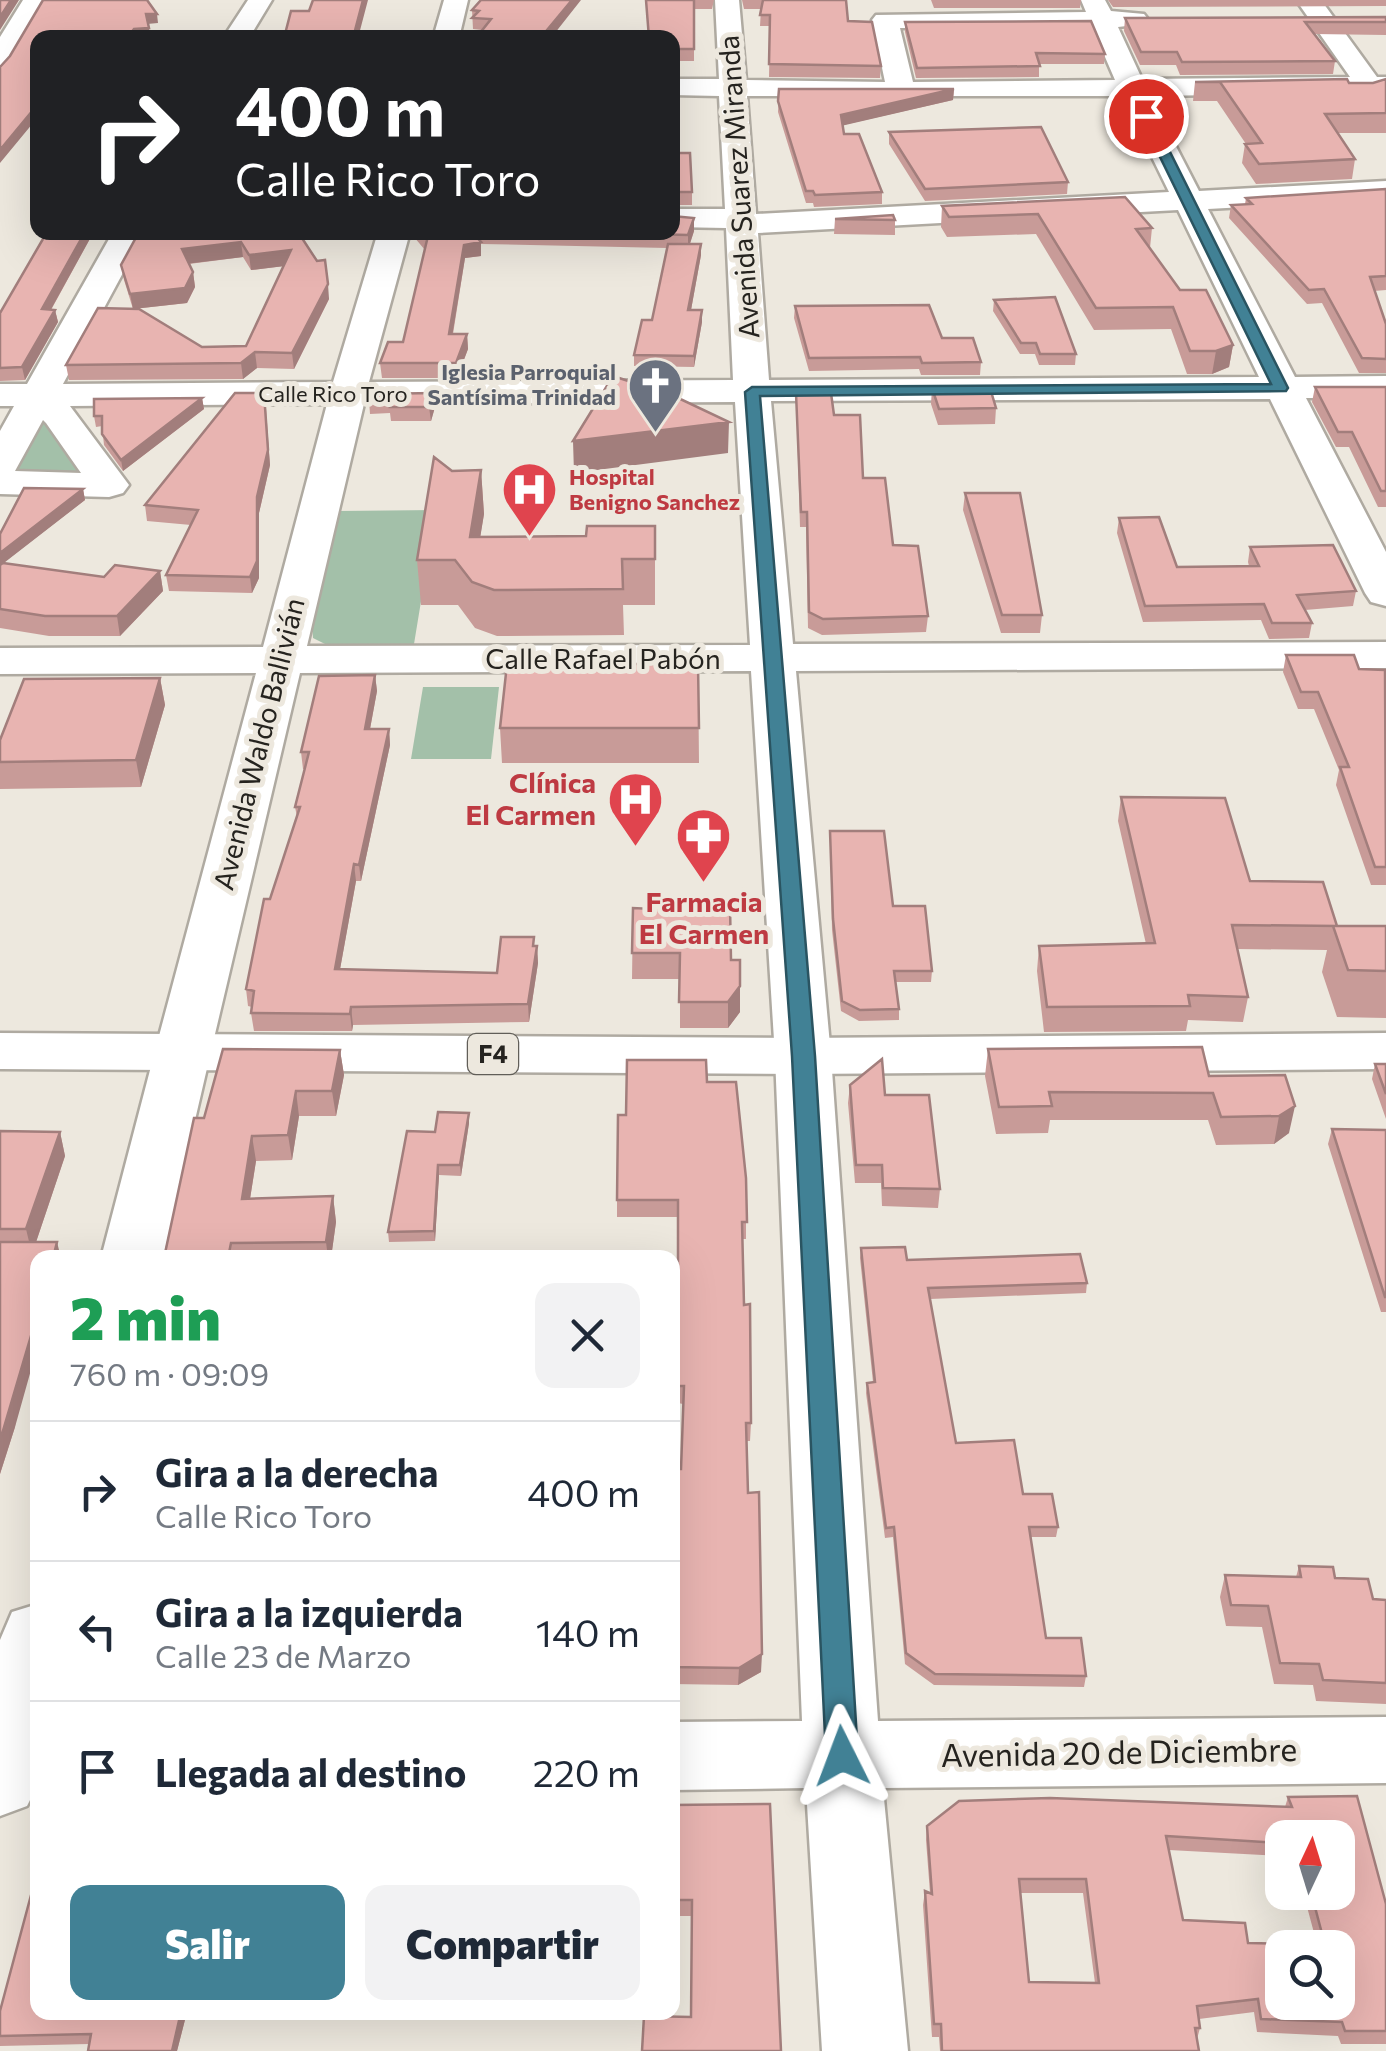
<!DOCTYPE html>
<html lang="es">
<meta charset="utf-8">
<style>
body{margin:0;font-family:Commissioner,sans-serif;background:#f2f2f3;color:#1f2937;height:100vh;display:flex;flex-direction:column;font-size:38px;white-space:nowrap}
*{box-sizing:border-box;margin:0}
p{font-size:32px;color:#747a83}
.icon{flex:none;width:55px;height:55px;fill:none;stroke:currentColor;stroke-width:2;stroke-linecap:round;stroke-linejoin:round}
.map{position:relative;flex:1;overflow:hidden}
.details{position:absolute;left:30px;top:1250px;width:650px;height:770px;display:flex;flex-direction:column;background:#fff;border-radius:20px;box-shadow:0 10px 40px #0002}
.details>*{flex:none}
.top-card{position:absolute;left:30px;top:30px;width:650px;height:210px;border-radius:20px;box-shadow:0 10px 40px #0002;background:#202124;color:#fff;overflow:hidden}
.needle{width:65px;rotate:4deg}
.tools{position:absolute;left:1265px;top:1820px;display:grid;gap:20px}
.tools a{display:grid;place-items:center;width:90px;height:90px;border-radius:20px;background:#fff;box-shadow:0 10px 40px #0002;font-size:50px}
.pin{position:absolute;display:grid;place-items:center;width:85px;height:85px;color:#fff;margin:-42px;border:5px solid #fff;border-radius:50%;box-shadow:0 2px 10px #0007}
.me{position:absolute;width:110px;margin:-55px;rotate:357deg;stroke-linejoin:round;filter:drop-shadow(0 0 8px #0008)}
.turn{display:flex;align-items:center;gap:35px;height:210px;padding:0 40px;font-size:45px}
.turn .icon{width:130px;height:130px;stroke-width:2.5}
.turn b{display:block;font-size:70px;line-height:85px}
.round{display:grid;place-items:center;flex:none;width:105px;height:105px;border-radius:20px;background:#f2f2f3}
.head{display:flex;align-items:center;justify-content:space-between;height:170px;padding:0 40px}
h1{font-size:60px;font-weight:800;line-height:75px;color:#1e9e55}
.primary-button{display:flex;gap:20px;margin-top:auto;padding:20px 40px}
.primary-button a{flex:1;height:115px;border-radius:20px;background:#418195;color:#fff;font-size:40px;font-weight:800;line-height:115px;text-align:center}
.primary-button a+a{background:#f2f2f3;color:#1f2937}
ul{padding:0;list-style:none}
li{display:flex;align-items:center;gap:30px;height:140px;padding:0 40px;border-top:2px solid #e0e1e3}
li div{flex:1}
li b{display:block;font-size:38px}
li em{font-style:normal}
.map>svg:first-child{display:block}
.green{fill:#a3c0a9}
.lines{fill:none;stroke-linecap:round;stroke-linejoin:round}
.minor-casing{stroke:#afaaa1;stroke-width:5}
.major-casing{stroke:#afaaa1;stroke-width:5}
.highway-casing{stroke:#afaaa1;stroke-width:5}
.minor{fill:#fff;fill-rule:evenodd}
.major{fill:#fff;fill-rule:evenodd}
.highway{fill:#fff;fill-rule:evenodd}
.wall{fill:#c89b98;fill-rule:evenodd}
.shaded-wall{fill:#a27e7c}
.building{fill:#e8b4b1;stroke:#a27e7c;stroke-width:2.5;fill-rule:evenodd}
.route{fill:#418195;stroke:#2a5461;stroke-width:2.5}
.labels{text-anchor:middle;stroke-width:10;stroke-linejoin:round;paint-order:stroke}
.far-worship-label{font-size:22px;font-weight:bold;fill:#5b616d;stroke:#ede8de;text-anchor:end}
.far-street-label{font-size:22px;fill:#25231f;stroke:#ede8de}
.far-health-label{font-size:22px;font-weight:bold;fill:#be3a42;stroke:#ede8de;text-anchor:start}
.shield{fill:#ede8de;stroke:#615e58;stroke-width:2.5}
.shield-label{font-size:25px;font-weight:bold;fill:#25231f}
.street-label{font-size:28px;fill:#25231f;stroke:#ede8de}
.health-label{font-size:28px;font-weight:bold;fill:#be3a42;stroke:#ede8de;text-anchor:end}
.near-street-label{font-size:32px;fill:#25231f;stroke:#ede8de}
</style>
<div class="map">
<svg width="1386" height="2051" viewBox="0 0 1386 2051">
<rect width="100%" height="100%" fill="#ede8de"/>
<path class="green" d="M44 415 86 469 73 478 16 473Z
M436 510 414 644H325L313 638 312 626 339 511Z
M423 687H499L491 759H411Z"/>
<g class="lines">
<defs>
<path id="minor" d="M248 0H272L249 38H223Z
M444 0H468L459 38H433Z
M715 0H739L746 80 885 82 872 20 876 15 1086 12 1081 0H1105L1111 11 1144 14 1148 19 1144 24 1118 27 1142 79 1350 77 1296 0H1321L1377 77H1386L1384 114 1374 112 1361 93 1150 96 1199 191 1386 181V199L1208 209 1295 377 1386 376V398H1306L1386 552V606L1371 602 1365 593 1270 399 771 401 793 644 1386 642V668L796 671 831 1056 878 1721 1386 1717V1783L883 1788 908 2051H822L806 1788 672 1790V1722L802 1721 775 1056 751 671 300 673 211 1051 203 1064 183 1069 163 1064 155 1051 256 673 0 674V648L263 647 327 404 70 406 129 485 123 493 109 497 0 494V431L14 406H0V384H27L113 232H145L63 384 333 382 378 232H410L369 382 733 380 726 228 672 227V209H725L719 96 672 95V79H719ZM1092 27 1115 80 913 82 900 28ZM747 96H1122L1169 192 756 214ZM1178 210 1259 377 769 380 758 233ZM735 402 750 645 307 646 364 404ZM43 420 46 423 81 473 15 471Z"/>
<path id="major" d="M23 0H47L9 64 0 66V37Z
M183 1033 203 1038 211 1051 163 1258H101L155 1051 163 1038Z
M38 1604V1784L27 1806 0 1816V1640L12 1612Z"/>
<path id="highway" d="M0 1033 803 1038 1386 1033V1069L803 1074 0 1069Z"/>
</defs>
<use href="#minor" class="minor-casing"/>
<use href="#major" class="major-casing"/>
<use href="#highway" class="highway-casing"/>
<use href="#minor" class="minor"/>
<use href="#major" class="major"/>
<use href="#highway" class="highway"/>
</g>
<path class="wall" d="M646 0H714L712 9H694V61H672V38Z
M742 0H846L848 21 881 66 880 78 769 77 770 26H760L761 9H744Z
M931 0H1081L1080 8H934Z
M1108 0H1386V6L1113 7Z
M472 10 552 36 476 38 482 30 473 29Z
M1386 17V35L1314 34 1335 61 1333 74 1180 75 1176 65H1140L1124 31 1125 18Z
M905 22 1105 54 1104 64H1039V77L916 78 905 32Z
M1386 79V133H1338L1355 159 1352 179 1256 184 1242 163 1245 144H1246L1217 101H1193L1195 82 1373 83Z
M779 89H954L953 100 843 125 844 134 882 192V204L814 207 813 203H806L778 112Z
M889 132 1068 182 1067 194 925 201 889 144Z
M672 153 692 192V205H672Z
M1386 189V290L1374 291 1386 324V373H1359L1322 303 1307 304 1229 218 1231 205 1245 204 1246 198Z
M1125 197 1152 228 1150 248 1180 290 1233 345 1229 367 1212 374H1187L1171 329 1094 330 1036 234 947 237 941 227 942 206Z
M835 219 895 220V235L834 234Z
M694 231 690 244H701V255L691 310H702V322L694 367 634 366V355L652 320 667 248 481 244V256L465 258 453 334H467L468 349 457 378H382L380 363 403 342 425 250 414 237V232Z
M47 232H92V235L51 310H55L58 322 25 380 0 381V313Z
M298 232 329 299 294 369 257 368 243 379 69 380 66 365 133 309 124 280 121 265ZM243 257 251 270 284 266 246 346 202 347 133 309 187 303 195 287 193 272 189 264Z
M994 300 1076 354 1075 365H1039L1035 354H1020L993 311Z
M795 306 942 338 981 362 980 375H921L919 369 809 371 794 318Z
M1315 387H1386V507H1378L1349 447H1336L1312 402Z
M932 388 996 408 995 424 938 425 931 404Z
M796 393 834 415 928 616 926 632 822 635 808 628 806 527H800Z
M371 394 435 407 431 421H391L390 413 370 414 369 400Z
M202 398 204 409 123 471 104 445 102 426 96 427 94 416Z
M266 408 270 465 259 513V578L252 593 169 591 166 575 191 525 147 521 145 505Z
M481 470 484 514 480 537 586 536 655 526V605H623L624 635 497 636 475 628 458 605H421L417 560 452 471Z
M83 489 85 500 3 563 104 577 160 571 163 591 120 636H49L0 628V534Z
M965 493 1042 615 1040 633H1001L963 510Z
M1119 518 1177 567 1249 566 1248 562 1250 547 1356 591 1353 606 1305 610 1312 623 1309 638 1269 639 1261 620 1143 622 1117 533Z
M1286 655 1359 669 1386 672V885H1371L1336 785 1339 770 1314 709H1298L1283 672Z
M698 664 699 763H502L500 728Z
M375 675 377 691 370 729H389L390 745 361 881H356L340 969 497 973 534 937V946H537L538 963 529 1022 353 1025 352 1031H254L251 1013 252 1007 248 1006 246 989 270 899 297 817 295 807 305 769H303L301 752Z
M160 678 165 705 141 787 0 789V740Z
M1121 797 1250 881 1337 926H1386V1018L1337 1017 1322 972 1327 950 1237 949 1248 997 1243 1022 1188 1020 1186 1031 1044 1032 1037 971 1039 946 1146 944 1118 821Z
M830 831 893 906 932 971 931 982H895L899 1009V1020L859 1021 841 1011 832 930Z
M633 908 731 960 740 1012 728 1028H680V979H632Z
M988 1049 1209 1076 1285 1075 1289 1133 1274 1144 1216 1145 1208 1120H1050L1048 1133 996 1134 985 1076Z
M340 1050 344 1075 336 1116H299L292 1160 256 1161 250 1199 333 1196 336 1222 331 1258H164L204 1118Z
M1375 1064H1386V1119L1372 1079Z
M707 1082 746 1178V1239H742L751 1423 750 1441H747L748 1493 761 1672 738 1685 672 1684V1469H681L683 1404 678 1403V1217H617V1200L626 1115Z
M850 1085 885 1095 940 1189 938 1208 882 1206 881 1183H855L848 1103Z
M469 1113V1123L461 1176 439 1175 435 1241 389 1242 388 1232 435 1132Z
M1332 1129 1386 1130V1312H1381L1328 1144Z
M0 1131 60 1132 65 1156 36 1242 15 1427 0 1474Z
M861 1248 907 1260 1087 1283 1086 1293 930 1299 956 1443 1023 1494 1058 1527 1056 1537H1031L1046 1638 1086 1676 1084 1687 934 1685 905 1664 893 1537 885 1538 866 1393 867 1383 873 1382 860 1258Z
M1299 1566 1335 1578 1373 1599 1386 1600V1704L1316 1701 1313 1685 1274 1684 1262 1627 1226 1626 1220 1597 1225 1575 1296 1577Z
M1357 1796 1386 1904V2044H1341L1338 2036 1257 2032 1254 2012 1199 2019 1200 2028 1197 2039 1199 2051H940L939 2037H932L923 1905 925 1891 930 1893 926 1840 927 1826 959 1801 1050 1798 1285 1807 1288 1797ZM1282 1838H1338V1892H1303L1317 1944 1248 1943 1245 1923 1183 1920 1169 1850 1282 1856ZM1020 1893H1083L1095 1983 1029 1982ZM1282 1948H1338V2002H1282Z
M770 1804 691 2017V1916H672V1805Z
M0 2011 38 2012H187L177 2051H88L89 2044 0 2046Z"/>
<path class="shaded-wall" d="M11 0H19L0 30V17Z
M363 0H368L358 38H353Z
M572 0H581L551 38 542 36Z
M146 14H157L158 23 147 24Z
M149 28 150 38H127L134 29Z
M954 89 953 100 841 126V115Z
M38 104V117L0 163V150Z
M694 218V231L688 249V235Z
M85 232H92V235L44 322 42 309Z
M241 242 243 257 185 264 182 249Z
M481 242V256L465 258 450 349 449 334 464 245Z
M701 244V255L689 321 688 310Z
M291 250 293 265 251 270 249 255Z
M193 272 195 287 187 303 133 309 130 294Z
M328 284 329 299 294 369 292 353Z
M55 310 58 322 25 380 22 367Z
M702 310V322L694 367V356Z
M467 334 468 349 457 378 456 363Z
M1233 345 1229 367 1212 374 1216 351Z
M255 352 257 368 243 379 241 363Z
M264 393 270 465 259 513V578L252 593 250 577Z
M434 393 435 407 431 421 429 407Z
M202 398 204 409 123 471 121 460Z
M729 422 728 453 574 473 573 441Z
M481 470 484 514 473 582 470 537Z
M83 489 85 500 0 566V553Z
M160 571 163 591 120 636 117 616Z
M375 675 377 691 367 745 365 729Z
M160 678 165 705 141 787 136 760Z
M389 729 390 745 361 881 359 865Z
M354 864 356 881 337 986 335 969Z
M537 946 538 963 529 1022 528 1004Z
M740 986V1012L728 1028V1002Z
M351 1007 353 1025 352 1031 350 1014Z
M340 1050 344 1075 336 1116 332 1091Z
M296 1091 299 1116 292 1160 288 1135Z
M1295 1106 1289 1133 1274 1144 1279 1116Z
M469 1113V1123L461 1176 460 1165Z
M60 1132 65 1156 32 1254 26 1229Z
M252 1136 256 1161 246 1224 242 1199Z
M438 1165 439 1175 435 1241 434 1231Z
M333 1196 336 1222 331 1258H328L326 1242Z
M57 1242 61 1258H53Z
M38 1312V1345L15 1427 0 1474V1441Z
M762 1654 761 1672 738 1685 739 1668Z
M181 2012H187L177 2051H172Z"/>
<path class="building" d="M0 0H11L0 17Z
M43 0H147L157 14H146L149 28 134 29 127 38H38V104L0 150V67L10 56Z
M313 0H363L353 38H284L291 11H309Z
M481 0H572L542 36 591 38H476L491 19 472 18 479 11 472 10Z
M646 0H694V49H672V38H649Z
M763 0H846L848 21 872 22 881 66 769 64 770 15H760Z
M1386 17V22H1305L1335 61 1182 62 1177 52H1141L1125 18Z
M1091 21 1105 54 1036 53 1040 66 917 68 905 22Z
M1347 79 1349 83H1373L1386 79V113L1325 114 1355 159 1259 164 1245 144 1262 143 1220 82H1195Z
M779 89H954L841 115 844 134H859L882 192 815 195 813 191H806L778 101Z
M1041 127 1068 182 925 189 889 132Z
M672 153H690L692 192H672Z
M1386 189V276L1370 277 1386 324V359L1362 358 1324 289 1309 290 1231 205 1252 204 1246 198Z
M1125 197 1152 228 1136 229 1180 290H1206L1233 345 1216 351H1190L1173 307 1096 308 1038 214 949 217 942 206Z
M893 215 895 220 835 219Z
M672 216 694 218 688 235 567 232H672Z
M47 232H85L42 309 55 310 22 367 0 368V313Z
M139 232H298L317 261 325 260 328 284 292 353 255 352 241 363 66 365 98 308 139 309 202 347 246 346 291 250 249 255 241 242 182 249 193 272 185 288 130 294 121 265Z
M421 232H472L481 242 464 245 449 334H467L456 363H380L388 342H403L427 240Z
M668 244H701L688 310H702L694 356 634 355 642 320H652Z
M1055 297 1076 354H1040L1036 343H1021L994 300Z
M929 305 942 338H973L981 362 922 363 920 357 809 358 795 306Z
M613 376 674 396 729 422 573 441Z
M1315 387H1386V491H1381L1352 432H1338Z
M932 388H990L996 408 939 409Z
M235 393H264L268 450 257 497V561L250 577 166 575 198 510 145 505Z
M434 393 429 407H390L392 399 369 400 371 394Z
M796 393H831L834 415H860L863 478H885L893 545 918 546 928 616 823 619 809 612 807 512H801Z
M202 398 121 460 102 434V416H94V399Z
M434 457 452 471 481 470 470 537 586 536 587 526H655V559H622L623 589 494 590 472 582 455 560H417Z
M24 488 83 489 0 553V534Z
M965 493H1020L1042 615H1002Z
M1159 517 1177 567 1259 566 1250 547 1333 545 1356 591 1297 595 1312 623H1272L1264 604 1145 606 1119 518Z
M3 563 104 577 115 565 160 571 117 616H45L0 609V565Z
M1286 655H1354L1359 669 1385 670 1386 867H1375L1340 767H1349L1318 692H1301Z
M507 664H698L699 728H500Z
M375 675 365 729H389L359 865 354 864 335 969 497 973 501 937H534L533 946H537L528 1004 351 1007 350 1014 251 1013 254 991 246 989 264 899H270L300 807H295L309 752H301L319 676Z
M160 678 136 760 0 762V740L24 679Z
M1121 797 1225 798 1250 881 1323 882 1337 926 1232 925 1248 997 1188 995 1190 1006 1047 1007 1039 946 1155 943Z
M830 831H884L893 906H925L932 971H894L899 1009 860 1010 842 1001 833 919Z
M653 905H730L731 960H740V986L728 1002H679L680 953H632L633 908 653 909Z
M1333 926H1386V971L1348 970Z
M1202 1047 1209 1076 1285 1075 1295 1106 1279 1116 1221 1117 1213 1093 1049 1092 1052 1106 999 1107 988 1049Z
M223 1049 340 1050 332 1091H296L288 1135 252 1136 242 1199 333 1196 326 1242 231 1243 228 1258H164L194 1118H204Z
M882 1059 885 1095H929L940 1189 883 1188 882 1165H856L850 1085Z
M627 1060H706L707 1082H736L746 1178 747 1222H742L744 1305 750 1304 751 1423H746L748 1493 759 1492 762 1654 739 1668 672 1667V1469H681L684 1386H678V1200H617L618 1115H626Z
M1375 1064H1386V1094Z
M438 1112 469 1113 460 1165H438L434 1231 388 1232 407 1131 435 1132Z
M1332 1129 1386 1130V1297H1385Z
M0 1131 60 1132 26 1229H0Z
M0 1242H57L53 1258H38V1312L0 1441Z
M905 1247 907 1260 1080 1254 1087 1283 928 1288 956 1443 1014 1440 1023 1494H1052L1058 1527H1029L1046 1638H1081L1086 1676 935 1674 906 1653 894 1527 886 1528 867 1383 875 1382 861 1248Z
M1299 1566 1333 1567 1335 1578 1368 1579 1373 1599 1386 1600V1683L1323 1680 1319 1664 1280 1663 1268 1606 1231 1605 1225 1575 1301 1577Z
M1357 1796 1386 1904V2031H1345L1342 2022 1261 2019 1258 1999 1197 2006 1200 2028H1195L1199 2051H942L941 2024H934L925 1891 932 1894 927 1826 959 1801 1050 1798 1292 1807 1288 1797ZM1166 1836 1282 1843V1838H1338V1892H1311L1325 1945 1248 1943 1245 1923 1183 1920ZM1019 1879H1086L1099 1983 1029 1982ZM1282 1948H1338V2002H1282Z
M770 1804 781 2051H642L644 2016 691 2017 692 1900H672V1805Z
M38 1869V2012H181L172 2051H88L91 2034 0 2036V2011Z"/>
<path class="route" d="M1146 113 1152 116 1288 388 1286 391 760 396 815 1056 858 1756 853 1766 842 1770 831 1766 826 1756 792 1056 745 392 752 387 1271 384 1140 116Z"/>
<defs>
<symbol id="church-pin" viewBox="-11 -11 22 30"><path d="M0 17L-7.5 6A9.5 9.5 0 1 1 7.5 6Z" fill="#6b7280" stroke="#ede8de"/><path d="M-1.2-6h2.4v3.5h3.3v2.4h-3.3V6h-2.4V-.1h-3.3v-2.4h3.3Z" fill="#fff"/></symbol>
<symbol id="hospital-pin" viewBox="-11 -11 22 30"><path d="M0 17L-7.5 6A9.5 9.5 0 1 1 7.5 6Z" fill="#e0444e" stroke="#ede8de"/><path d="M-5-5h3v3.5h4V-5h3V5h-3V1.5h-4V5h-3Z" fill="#fff"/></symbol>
<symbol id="pharmacy-pin" viewBox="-11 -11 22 30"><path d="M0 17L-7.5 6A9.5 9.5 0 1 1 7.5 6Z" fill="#e0444e" stroke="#ede8de"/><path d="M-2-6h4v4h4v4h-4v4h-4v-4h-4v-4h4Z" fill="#fff"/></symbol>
</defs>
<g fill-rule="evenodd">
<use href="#church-pin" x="624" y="354" width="63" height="86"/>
<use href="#hospital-pin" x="498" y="458" width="63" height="86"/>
<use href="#hospital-pin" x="604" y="768" width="63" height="86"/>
<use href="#pharmacy-pin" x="672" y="804" width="63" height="86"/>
</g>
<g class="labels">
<g class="far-worship-label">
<text x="616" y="380">Iglesia Parroquial<tspan x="616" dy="25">Santísima Trinidad</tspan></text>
</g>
<g class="far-street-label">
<text x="333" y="402">Calle Rico Toro</text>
</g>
<g class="far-health-label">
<text x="569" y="485">Hospital<tspan x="569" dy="25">Benigno Sanchez</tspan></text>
</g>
<rect class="shield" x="468" y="1034" width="50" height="40" rx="8"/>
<g class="shield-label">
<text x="493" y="1063">F4</text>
</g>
<g class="street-label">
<text transform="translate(739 187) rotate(-94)" y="10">Avenida Suarez Miranda</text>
<text x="603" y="669">Calle Rafael Pabón</text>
<text transform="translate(259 744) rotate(-76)" y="10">Avenida Waldo Ballivián</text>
</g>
<g class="health-label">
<text x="596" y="793">Clínica<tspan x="596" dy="32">El Carmen</tspan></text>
<text x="704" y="912" text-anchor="middle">Farmacia<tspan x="704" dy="32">El Carmen</tspan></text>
</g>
<g class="near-street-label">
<text transform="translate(1119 1753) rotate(-1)" y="11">Avenida 20 de Diciembre</text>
</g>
</g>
</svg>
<div class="tools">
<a><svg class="needle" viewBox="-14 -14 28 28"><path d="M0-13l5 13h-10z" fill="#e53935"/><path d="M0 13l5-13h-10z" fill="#747a83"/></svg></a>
<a><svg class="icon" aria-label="search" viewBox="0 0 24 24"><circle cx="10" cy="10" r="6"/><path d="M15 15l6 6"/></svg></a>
</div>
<div class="pin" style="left:1146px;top:116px;background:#d93025"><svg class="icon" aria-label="arrive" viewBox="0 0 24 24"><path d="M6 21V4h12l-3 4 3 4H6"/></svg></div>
<svg class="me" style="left:842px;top:1756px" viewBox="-20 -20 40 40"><path d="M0-17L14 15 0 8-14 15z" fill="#418195" stroke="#fff" stroke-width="4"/></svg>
<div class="top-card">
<div class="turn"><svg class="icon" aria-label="right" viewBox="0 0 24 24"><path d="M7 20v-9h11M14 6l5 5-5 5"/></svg><div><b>400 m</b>Calle Rico Toro</div></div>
</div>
<section class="details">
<div class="head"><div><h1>2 min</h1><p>760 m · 09:09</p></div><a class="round"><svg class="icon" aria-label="close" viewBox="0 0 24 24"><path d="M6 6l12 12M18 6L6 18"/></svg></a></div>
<ul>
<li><svg class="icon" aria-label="right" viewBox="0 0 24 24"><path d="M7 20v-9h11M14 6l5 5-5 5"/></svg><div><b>Gira a la derecha</b><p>Calle Rico Toro</p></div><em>400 m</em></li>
<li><svg class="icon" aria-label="left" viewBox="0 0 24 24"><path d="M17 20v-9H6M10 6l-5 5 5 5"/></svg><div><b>Gira a la izquierda</b><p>Calle 23 de Marzo</p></div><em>140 m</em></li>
<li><svg class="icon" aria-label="arrive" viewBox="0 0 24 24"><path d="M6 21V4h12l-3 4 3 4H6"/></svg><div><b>Llegada al destino</b></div><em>220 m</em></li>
</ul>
<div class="primary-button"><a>Salir</a><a>Compartir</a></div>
</section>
</div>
